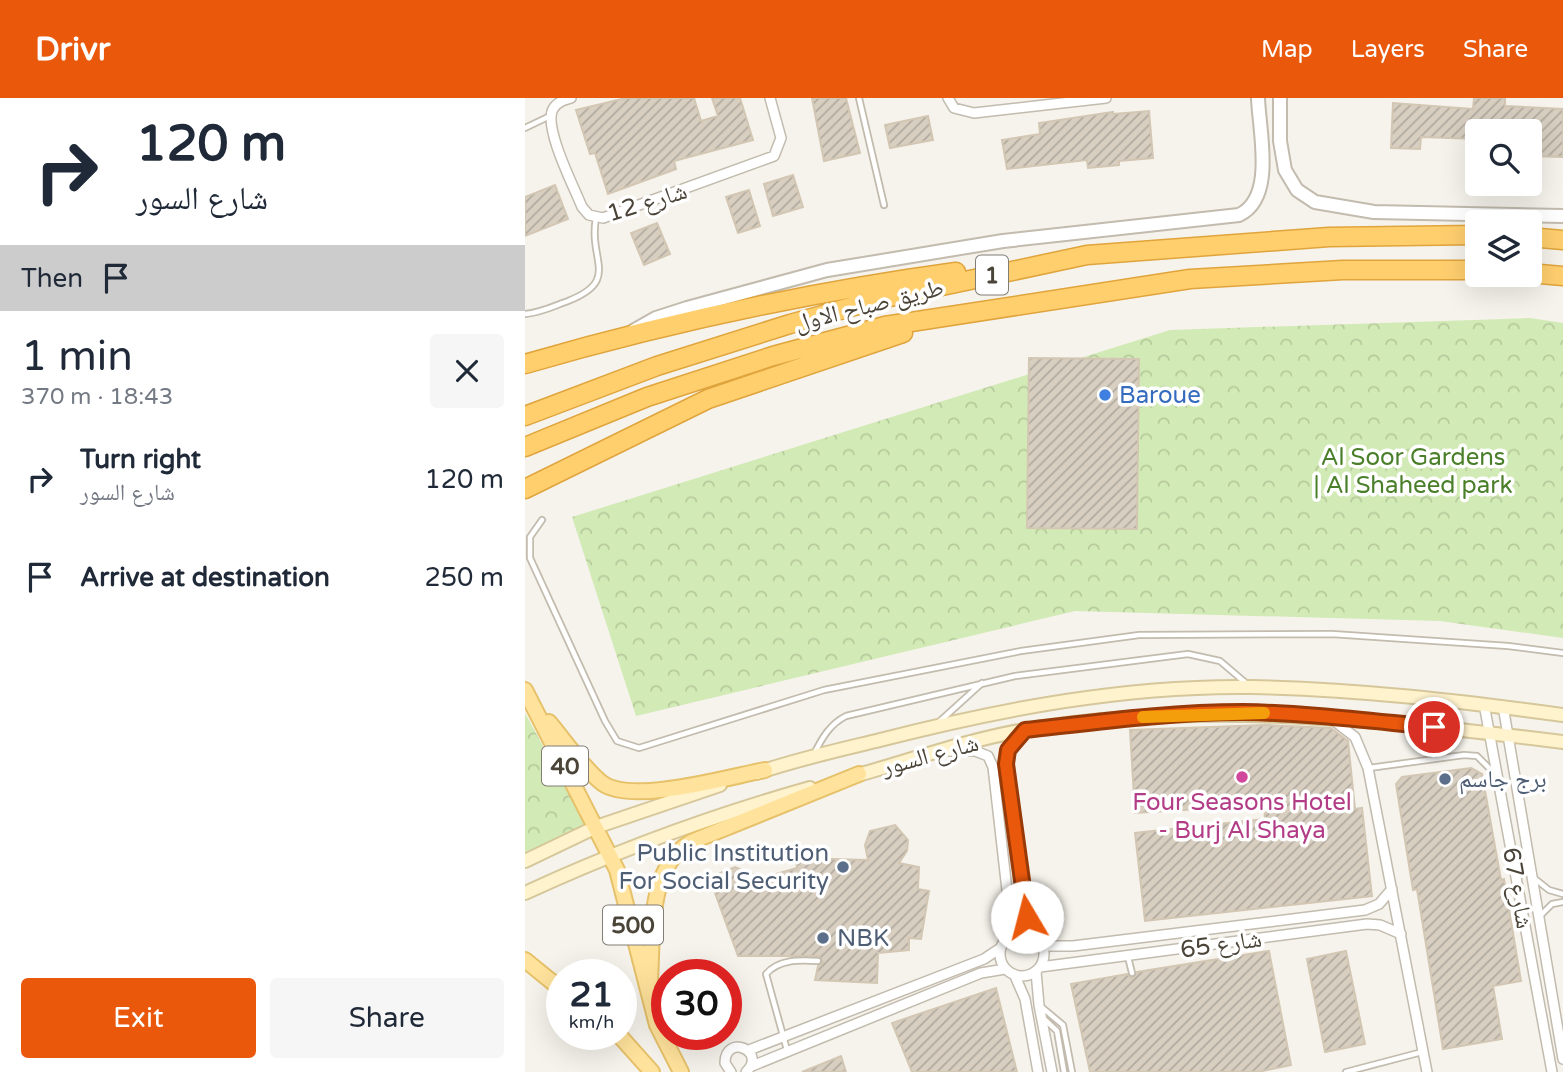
<!DOCTYPE html>
<meta charset="utf-8">
<style>
body{margin:0;font-family:"Varela Round","Noto Naskh Arabic",sans-serif;background:#f6f6f7;color:#1f2937;height:100vh;display:flex;flex-direction:column;font-size:26px;white-space:nowrap}
*{box-sizing:border-box;margin:0}
p{font-size:23px;color:#747a83}
.icon{flex:none;width:38px;height:38px;fill:none;stroke:currentColor;stroke-width:2;stroke-linecap:round;stroke-linejoin:round}
.map{position:relative;flex:1;overflow:hidden}
.details{display:flex;flex-direction:column;background:#fff;width:525px}
.details>*{flex:none}
.banner{background:#fff;color:#1f2937;overflow:hidden}
.buttons{position:absolute;left:940px;top:21px;display:grid;gap:14px}
.buttons a{display:grid;place-items:center;width:77px;height:77px;border-radius:7px;background:#fff;box-shadow:0 7px 28px #0002;font-size:35px}
.speed{position:absolute;left:21px;top:861px;display:flex;gap:14px;font-size:35px;font-weight:700;text-align:center}
.speed>*{display:grid;place-content:center;width:91px;height:91px;border-radius:50%;background:#fff;box-shadow:0 7px 28px #0002;line-height:1}
.speed small{font-size:18px;font-weight:400}
.speed .limit{border:10px solid #d22;background:#fff;color:#111}
.pin{position:absolute;display:grid;place-items:center;width:60px;height:60px;color:#fff;margin:-30px;border:4px solid #fff;border-radius:50%;box-shadow:0 2px 7px #0007}
.me{position:absolute;width:77px;margin:-38px;rotate:352deg;stroke-linejoin:round;filter:drop-shadow(0 0 5px #0008)}
.turn{display:flex;align-items:center;gap:24px;height:147px;padding:0 21px;font-size:32px}
.turn .icon{width:91px;height:91px;stroke-width:2.5}
.turn b{display:block;font-size:49px;line-height:60px}
.then{display:flex;align-items:center;height:66px;padding:0 21px;background:#0003;gap:14px;font-size:26px}
.round{display:grid;place-items:center;flex:none;width:74px;height:74px;border-radius:7px;background:#f6f6f7}
.summary{display:flex;align-items:center;justify-content:space-between;height:119px;padding:0 21px}
h1{font-size:42px;font-weight:600;line-height:52px}
.action{display:flex;gap:14px;margin-top:auto;padding:14px 21px}
.action a{flex:1;height:80px;border-radius:7px;background:#ea580c;color:#fff;font-size:28px;font-weight:600;line-height:80px;text-align:center}
.action a+a{background:#f6f6f7;color:#1f2937}
ul{padding:0;list-style:none}
li{display:flex;align-items:center;gap:21px;height:98px;padding:0 21px}
li div{flex:1}
li b{display:block;font-size:26px}
li em{font-style:normal}
header{display:flex;align-items:center;gap:42px;box-sizing:border-box;height:98px;padding:0 35px;background:#ea580c;color:#fff}
header strong{font-size:33px}
nav{display:flex;gap:38px;margin-inline-start:auto;font-size:24px}
main{display:flex;flex:1;min-height:0}
.map>svg:first-child{display:block}
.park{fill:url(#park-crowns)}
.building{fill:url(#building-hatch);stroke:#d3c7b4;stroke-width:2}
.lines{fill:none;stroke-linecap:round;stroke-linejoin:round}
.service-casing{stroke:#c2bbae;stroke-width:8}
.minor-casing{stroke:#c2bbae;stroke-width:12}
.tertiary-casing{stroke:#c2bbae;stroke-width:16}
.secondary-casing{stroke:#d6c79b;stroke-width:16}
.primary-casing{stroke:#e6c16a;stroke-width:18}
.motorway-casing{stroke:#e0a43c;stroke-width:21}
.service{stroke:#fff;stroke-width:4.5}
.minor{stroke:#fff;stroke-width:9}
.tertiary{stroke:#fff;stroke-width:12}
.secondary{stroke:#fff3cd;stroke-width:12}
.primary{stroke:#ffe39c;stroke-width:14}
.motorway{stroke:#ffcf6e;stroke-width:18}
.route-casing{stroke:#983908;stroke-width:18}
.route{stroke:#ea580c;stroke-width:12}
.slow{stroke:#f59e0b;stroke-width:12}
.shop-dot{fill:#3f7fe0;stroke:#fff;stroke-width:2.5}
.hotel-dot{fill:#d1479c;stroke:#fff;stroke-width:2.5}
.service-dot{fill:#5c6f8a;stroke:#fff;stroke-width:2.5}
.labels{text-anchor:middle;stroke-width:7;stroke-linejoin:round;paint-order:stroke}
.shield{fill:#fff;stroke:#817c74;stroke-width:2}
.shield-label{font-size:23px;font-weight:bold;fill:#4b4439}
.street-label{font-size:24px;fill:#4b4439;stroke:#fff}
.shop-label{font-size:24px;fill:#366cbe;stroke:#fff;text-anchor:start}
.park-label{font-size:24px;fill:#4a7f2a;stroke:#fff}
.service-label{font-size:24px;fill:#4e5e75;stroke:#fff;text-anchor:start}
.hotel-label{font-size:24px;fill:#b23c85;stroke:#fff}
</style>
<header>
<strong>Drivr</strong>
<nav><a>Map</a><a>Layers</a><a>Share</a></nav>
</header>
<main>
<section class="details">
<div class="banner">
<div class="turn"><svg class="icon" aria-label="right" viewBox="0 0 24 24"><path d="M7 20v-9h11M14 6l5 5-5 5"/></svg><div><b>120 m</b>شارع السور</div></div>
<div class="then">Then<svg class="icon" aria-label="arrive" viewBox="0 0 24 24"><path d="M6 21V4h12l-3 4 3 4H6"/></svg></div>
</div>
<div class="summary"><div><h1>1 min</h1><p>370 m · 18:43</p></div><a class="round"><svg class="icon" aria-label="close" viewBox="0 0 24 24"><path d="M6 6l12 12M18 6L6 18"/></svg></a></div>
<ul>
<li><svg class="icon" aria-label="right" viewBox="0 0 24 24"><path d="M7 20v-9h11M14 6l5 5-5 5"/></svg><div><b>Turn right</b><p>شارع السور</p></div><em>120 m</em></li>
<li><svg class="icon" aria-label="arrive" viewBox="0 0 24 24"><path d="M6 21V4h12l-3 4 3 4H6"/></svg><div><b>Arrive at destination</b></div><em>250 m</em></li>
</ul>
<div class="action"><a>Exit</a><a>Share</a></div>
</section>
<div class="map">
<svg width="1038" height="974" viewBox="0 0 1038 974">
<defs>
<pattern id="park-crowns" width="20" height="18" patternUnits="userSpaceOnUse" patternTransform="scale(1.75)"><rect width="20" height="18" fill="#d2eab5"/><path d="M2 6a3 3 0 1 1 6 0M12 15a3 3 0 1 1 6 0" fill="none" stroke="#b6ca9c"/></pattern>
<pattern id="building-hatch" width="6" height="6" patternUnits="userSpaceOnUse" patternTransform="scale(1.75)"><rect width="6" height="6" fill="#d8cfc1"/><path d="M-1 1l2-2M0 6l6-6M5 7l2-2" fill="none" stroke="#b1aa9e"/></pattern>
</defs>
<rect width="100%" height="100%" fill="#f6f3ec"/>
<path class="park" d="M1005 220 1038 225V540L915 523 550 513 111 618 47 419 645 232Z
M0 615 61 727 0 757Z"/>
<path class="building" d="M101 0H169L176 23 193 18 187 0H215L228 42 149 63 151 71 83 96 70 55 65 56 51 12Z
M287 0H321L335 55 299 63Z
M949 0H980V8L1038 11V59L1004 58V33H952V41L896 39 895 51 866 50 868 5 948 11Z
M624 13 628 60 594 63V67L563 70 562 62 482 71 477 42 515 36 514 25 588 14V16Z
M403 18 408 42 365 50 360 27Z
M268 77 278 109 248 118 239 86Z
M30 87 43 121 0 138V99Z
M224 92 235 128 213 135 201 99Z
M132 125 145 156 119 167 106 135Z
M504 260 614 261 612 431 502 430Z
M740 627 806 630 823 643 830 711 837 710 847 798 620 823 610 735 740 721 739 707 610 715 605 632Z
M946 670 957 676 976 782 979 781 996 883 968 888 977 941 918 951 892 791 888 792 871 686 877 679Z
M370 727 383 742 382 753 374 765 394 769 393 791 404 793 396 841 384 840V852L353 855 352 885 290 882 293 868 298 864 294 858H213L186 784 199 781 195 775 210 769 237 780 272 770 271 760 343 762 340 747 345 733Z
M744 853 766 967 733 974H565L546 886 602 876 607 880 612 874Z
M821 853 840 946 800 954 782 861Z
M471 890 492 974H387L367 925Z
M316 958 321 974H277Z"/>
<g class="lines">
<defs>
<path id="service" d="M334 0 359 107
M0 30 25 18
M0 216C15 215 29 208 43 203 96 182 63 163 71 120
M17 422 5 439V460L80 623 92 643 114 650 299 592 496 553 614 537 807 536 983 548 1038 555
M414 624 457 585
M289 656C297 640 305 626 321 618L490 578 663 556 695 563 722 586
M844 670 939 657 952 658 970 676
M1009 780 1024 792 1038 796
M1015 818 1027 806 1038 804
M603 859 607 875
M514 907 538 927 547 974
M517 919 532 933 539 974
M262 952 241 876C254 861 274 862 293 863
M821 974 897 954"/>
<path id="minor" d="M46 0C39 2 32 4 28 11 18 29 49 89 57 109L64 117 78 120 249 58 256 40 245 0
M423 0 429 10 449 15 581 0
M959 606 1027 974
M978 608 1038 961
M808 622 830 639 843 670 902 974
M500 632 483 652 481 666 506 836
M425 653H450L463 658 468 669 487 836
M475 856a22 22 0 1 1 44 0a22 22 0 1 1-44 0Z
M517 848H548L840 812 854 806 867 791
M515 869 842 826 855 827 876 836
M511 874 514 907 527 974
M490 878 500 901 513 974
M224 952 459 861 474 851
M227 968 456 875 480 871
M206 974 200 965C200 935 243 953 221 974"/>
<path id="tertiary" d="M755 0V43L760 72 772 92 790 104 849 114 1038 118
M108 233 131 220 162 210 302 172 478 143 714 117C751 100 734 33 733 0"/>
<path id="secondary" d="M232 675C273 661 314 652 355 642 476 611 602 587 727 589 831 591 935 603 1038 617
M326 679C384 663 441 642 500 632 680 602 859 622 1038 644
M0 763 71 729 195 687
M0 795C93 752 186 718 285 690"/>
<path id="primary" d="M0 592 92 772 132 927 156 974
M24 624C41 644 57 669 77 685 107 707 203 679 240 672
M0 862 37 892
M125 882C128 838 122 769 166 744L334 676
M93 936 127 974"/>
<path id="motorway" d="M1004 139 1038 142
M1004 175 1038 178
M0 266C141 225 285 194 431 174
M0 318 132 268 265 226 351 202 562 157 804 139 952 137
M0 349 122 299 248 258 360 228 665 181 818 172H952
M0 391 183 301 378 235"/>
</defs>
<use href="#service" class="service-casing"/>
<use href="#minor" class="minor-casing"/>
<use href="#tertiary" class="tertiary-casing"/>
<use href="#secondary" class="secondary-casing"/>
<use href="#primary" class="primary-casing"/>
<use href="#motorway" class="motorway-casing"/>
<use href="#service" class="service"/>
<use href="#minor" class="minor"/>
<use href="#tertiary" class="tertiary"/>
<use href="#secondary" class="secondary"/>
<use href="#primary" class="primary"/>
<use href="#motorway" class="motorway"/>
</g>
<g class="lines">
<defs>
<path id="route" d="M502 819 481 666 483 652 500 632C572 624 645 614 718 614 782 615 846 623 909 629"/>
</defs>
<use href="#route" class="route-casing"/>
<use href="#route" class="route"/>
<path class="slow" d="M618 619 739 615"/>
</g>
<circle class="shop-dot" cx="580" cy="297" r="7"/>
<circle class="hotel-dot" cx="717" cy="679" r="7"/>
<g class="service-dot">
<circle cx="920" cy="681" r="7"/>
<circle cx="318" cy="769" r="7"/>
<circle cx="298" cy="840" r="7"/>
</g>
<g class="labels">
<g class="shield">
<rect x="451" y="157.5" width="32" height="39" rx="5"/>
<rect x="17" y="648.5" width="46" height="39" rx="5"/>
<rect x="78" y="807.5" width="60" height="39" rx="5"/>
</g>
<g class="shield-label">
<text x="467" y="185">1</text>
<text x="40" y="676">40</text>
<text x="108" y="835">500</text>
</g>
<g class="street-label">
<text transform="translate(122 104) rotate(-17)" y="8">شارع 12</text>
<text transform="translate(344 207) rotate(-14)" y="8">طريق صباح الاول</text>
<text transform="translate(405 657) rotate(-15)" y="8">شارع السور</text>
<text transform="translate(993 790) rotate(80)" y="8">شارع 67</text>
<text transform="translate(696 846) rotate(-8)" y="8">شارع 65</text>
</g>
<g class="shop-label">
<text x="594" y="305">Baroue</text>
</g>
<g class="park-label">
<text x="888" y="367">Al Soor Gardens<tspan x="888" dy="28">| Al Shaheed park</tspan></text>
</g>
<g class="service-label">
<text x="934" y="689">برج جاسم</text>
<text x="304" y="763" text-anchor="end">Public Institution<tspan x="304" dy="28">For Social Security</tspan></text>
<text x="312" y="848">NBK</text>
</g>
<g class="hotel-label">
<text x="717" y="712">Four Seasons Hotel<tspan x="717" dy="28">- Burj Al Shaya</tspan></text>
</g>
</g>
</svg>
<div class="buttons">
<a><svg class="icon" aria-label="search" viewBox="0 0 24 24"><circle cx="10" cy="10" r="6"/><path d="M15 15l6 6"/></svg></a>
<a><svg class="icon" aria-label="layers" viewBox="0 0 24 24"><path d="M12 4l9 5-9 5-9-5zM3 14l9 5 9-5"/></svg></a>
</div>
<div class="speed"><div>21<small>km/h</small></div><div class="limit">30</div></div>
<div class="pin" style="left:909px;top:629px;background:#d93025"><svg class="icon" aria-label="arrive" viewBox="0 0 24 24"><path d="M6 21V4h12l-3 4 3 4H6"/></svg></div>
<svg class="me" style="left:502px;top:819px" viewBox="-20 -20 40 40"><circle r="19" fill="#fff"/><path d="M0-13L10 11 0 6-10 11z" fill="#ea580c"/></svg>
</div>
</main>
